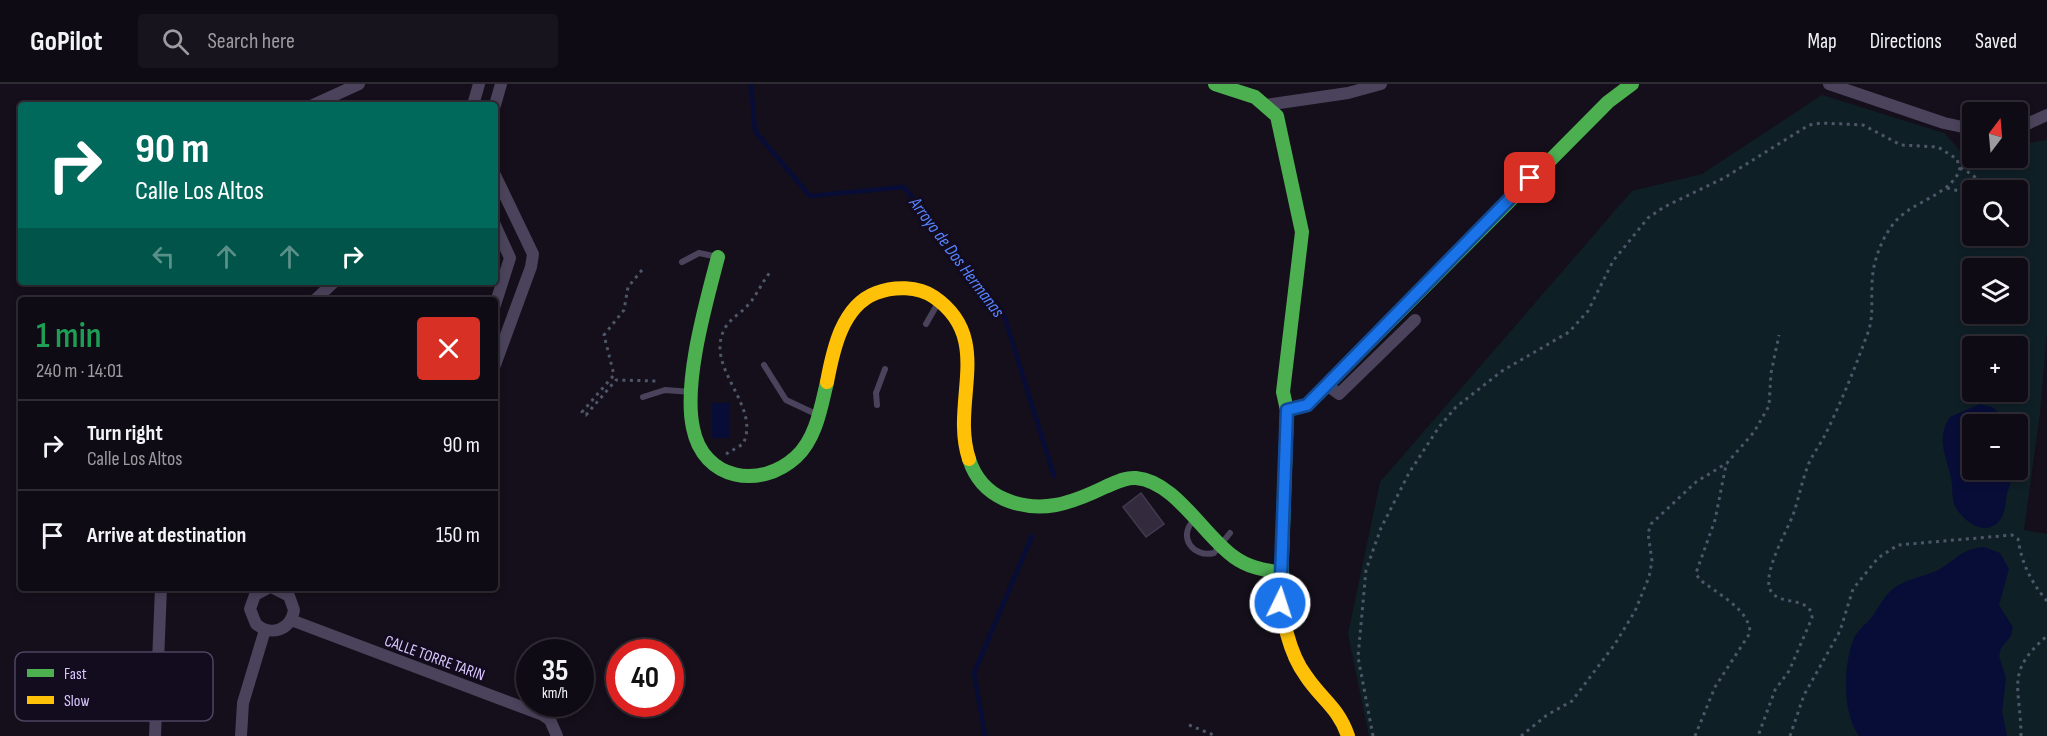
<!DOCTYPE html>
<meta charset="utf-8">
<style>
body{margin:0;font-family:"Sofia Sans Condensed",sans-serif;background:#18141d;color:#f1f3f6;height:100vh;display:flex;flex-direction:column;font-size:22px;white-space:nowrap}
*{box-sizing:border-box;margin:0}
p{font-size:20px;color:#9b9ba0}
.icon{flex:none;width:33px;height:33px;fill:none;stroke:currentColor;stroke-width:2;stroke-linecap:round;stroke-linejoin:round}
.map{position:relative;flex:1;overflow:hidden}
.panel{position:absolute;left:18px;top:213px;width:480px;height:294px;display:flex;flex-direction:column;background:#0f0b14;border-radius:6px;box-shadow:0 3px 9px #0003,0 0 0 2px #2f2b34}
.panel>*{flex:none}
.guide{position:absolute;left:18px;top:18px;width:480px;height:183px;border-radius:6px;box-shadow:0 3px 9px #0003,0 0 0 2px #2f2b34;background:#00695c;color:#fff;overflow:hidden}
.needle{width:39px;rotate:16deg}
.buttons{position:absolute;left:1962px;top:18px;display:grid;gap:12px}
.buttons a{display:grid;place-items:center;width:66px;height:66px;border-radius:6px;background:#0f0b14;box-shadow:0 3px 9px #0003,0 0 0 2px #2f2b34;font-size:30px}
.speed{position:absolute;left:516px;top:555px;display:flex;gap:12px;font-size:30px;font-weight:700;text-align:center}
.speed>*{display:grid;place-content:center;width:78px;height:78px;border-radius:50%;background:#0f0b14;box-shadow:0 3px 9px #0003,0 0 0 2px #2f2b34;line-height:1}
.speed small{font-size:15px;font-weight:400}
.speed .limit{border:9px solid #d22;background:#fff;color:#111}
.pin{position:absolute;display:grid;place-items:center;width:51px;height:51px;color:#fff;margin:-26px;border-radius:12px;box-shadow:0 3px 9px #0006}
.me{position:absolute;width:66px;margin:-33px;rotate:4deg;stroke-linejoin:round;filter:drop-shadow(0 0 4px #0008)}
.turn{display:flex;align-items:center;gap:21px;height:126px;padding:0 18px;font-size:27px}
.turn .icon{width:78px;height:78px;stroke-width:2.5}
.turn b{display:block;font-size:42px;line-height:51px}
.lanes{display:flex;align-items:center;height:57px;padding:0 18px;background:#0003;justify-content:center;gap:30px;direction:ltr}
.lanes .off{opacity:.35}
.round{display:grid;place-items:center;flex:none;width:63px;height:63px;border-radius:6px;background:#18141d}
.summary{display:flex;align-items:center;justify-content:space-between;height:102px;padding:0 18px}
h1{font-size:36px;font-weight:600;line-height:45px;color:#1e9e55}
ul{padding:0;list-style:none}
li{display:flex;align-items:center;gap:18px;height:90px;padding:0 18px;border-top:2px solid #2f2b34}
li div{flex:1}
li b{display:block;font-size:22px}
li em{font-style:normal}
header{display:flex;align-items:center;gap:36px;box-sizing:border-box;height:84px;padding:0 30px;background:#0f0b14;border-bottom:2px solid #2f2b34}
header strong{font-size:28px}
nav{display:flex;gap:33px;margin-inline-start:auto;font-size:21px}
.search{width:420px;height:54px;background:#18141d;display:flex;align-items:center;gap:15px;box-sizing:border-box;padding:0 21px;border-radius:6px;color:#9b9ba0;font-size:22px}
.map>svg:first-child{display:block}
.green{fill:#0f1f26;fill-rule:evenodd}
.water{fill:#080d38}
.lines{fill:none;stroke-linecap:round;stroke-linejoin:round}
.stream{stroke:#080d38;stroke-width:4.5}
.building{fill:#332b3d;stroke:#42394f;stroke-width:1.5}
.path{stroke:#4e5669;stroke-width:3;stroke-dasharray:3 4.5;stroke-linecap:butt}
.lane{stroke:#4a435b;stroke-width:6}
.street{stroke:#4a435b;stroke-width:12}
.fast{stroke:#4caf50;stroke-width:14}
.slow{stroke:#ffc107;stroke-width:14}
.route-casing{stroke:#114b97;stroke-width:15}
.route{stroke:#1a73e8;stroke-width:10}
.labels{text-anchor:middle;stroke-width:6;stroke-linejoin:round;paint-order:stroke}
.street-label{font-size:16px;fill:#dcc8ff;stroke:#130b1e}
.water-label{font-size:18px;font-style:italic;fill:#5685ff;stroke:#130b1e}
.key{fill:#130b1e;stroke:#4f4462;stroke-width:1.5}
.key-label{font-size:16px;fill:#dcc8ff}
</style>
<header>
<strong>GoPilot</strong>
<div class="search"><svg class="icon" aria-label="search" viewBox="0 0 24 24"><circle cx="10" cy="10" r="6"/><path d="M15 15l6 6"/></svg>Search here</div>
<nav><a>Map</a><a>Directions</a><a>Saved</a></nav>
</header>
<div class="map">
<svg width="2047" height="652" viewBox="0 0 2047 652">
<rect width="100%" height="100%" fill="#140f1a"/>
<path class="green" d="M1822 11 1944 49 1965 72 1972 70V74H2018V61L2047 56V247L2040 329 2024 446 2047 450V652H1369L1348 550 1380 398 1632 107 1702 90ZM1972 106H2018V152H1972ZM1972 184H2018V230H1972ZM1972 262H2018V308H1972ZM1972 340H2018V386H1972Z"/>
<path class="water" d="M712 319H729L730 354H712Z
M1980 320 1992 323 2011 340H1972V386H2011C2013 398 2007 405 2006 416 2003 452 1976 451 1957 426 1951 417 1953 405 1951 394 1947 373 1935 355 1950 333Z
M1984 463 2000 469 2009 485 1999 521 2013 543 2011 552 2001 564 1999 572 2006 594 2002 628 2007 652H1859C1842 629 1843 581 1854 554 1859 544 1868 539 1874 530 1880 521 1885 511 1894 504 1907 494 1925 493 1940 485 1957 475 1961 465 1984 463Z"/>
<g class="lines">
<path class="stream" d="M751 0 755 47 810 112 904 103 1003 228 1054 392
M985 652 974 589 1032 452"/>
</g>
<path class="building" d="M1141 409 1164 440 1146 453 1123 423Z"/>
<g class="lines">
<path class="path" d="M1961 83 1979 96 2006 99 2009 106
M1947 104 1972 110
M642 186 628 203 624 226 604 251 614 291 582 328 586 331 616 296 657 297
M726 370 743 360C762 321 703 284 725 244 731 234 741 229 748 221 758 210 762 197 772 186
M1189 641 1216 652
M1373 652 1358 573 1366 486 1381 444 1409 389 1439 343 1456 323 1502 287 1569 248 1588 227 1613 177 1648 134 1664 123 1724 94 1809 41 1821 39 1863 41 1901 61 1938 63 1957 75 1960 86C1946 116 1907 116 1889 146 1878 163 1872 183 1872 202 1871 219 1874 234 1867 251 1855 284 1842 316 1827 347 1822 358 1814 368 1809 379 1802 396 1799 414 1793 431 1786 448 1770 477 1769 494 1765 528 1812 507 1812 534L1789 587 1775 606 1758 652
M1521 652 1547 631 1572 617 1615 560 1635 527 1649 493 1652 477 1648 449 1651 440 1696 398 1727 379 1754 348 1769 322 1771 289 1779 251
M1695 652 1715 603 1750 549C1750 525 1716 509 1699 495L1696 489 1715 436 1726 381
M1790 652 1804 611 1840 547 1853 505 1878 474 1898 461 2012 451 2018 455C2022 480 2031 498 2047 517
M2021 652C2021 603 2004 589 2047 552"/>
<path class="lane" d="M682 178 699 169 718 173
M926 240 938 219
M764 281 786 316 818 331
M643 313 665 306 692 308
M877 321 876 309 885 285
M1193 437C1178 453 1193 474 1214 469L1230 449"/>
<path class="street" d="M1829 0 1944 39 1972 45
M313 21 359 0
M473 21 479 0
M495 21 501 0
M1266 21 1348 9 1381 0
M2018 44 2047 31
M495 91 533 170 531 183 495 281
M495 141 510 174 495 221
M315 216 334 198
M1327 301 1339 310 1415 236
M268 504 255 511 250 525 256 540C271 553 291 546 294 526L289 512 273 504
M291 536 543 631 550 636 557 652
M155 652 161 504
M241 652 243 619 265 546"/>
<path class="fast" d="M1215 0 1255 13 1277 32 1302 148 1283 308 1287 326 1281 504
M718 173C706 219 683 298 693 344 703 396 760 406 796 373 816 355 821 323 827 298
M1287 326 1307 321 1608 18 1632 0
M969 375C975 394 986 407 1004 415 1040 431 1072 419 1105 403 1115 399 1125 393 1136 394 1175 397 1204 452 1234 473 1249 484 1265 486 1282 489"/>
<path class="slow" d="M827 298C833 266 842 222 876 209 894 202 918 202 934 213 995 255 950 318 969 375
M1281 504C1280 531 1290 571 1306 592 1322 616 1338 623 1348 652"/>
</g>
<g class="lines">
<defs>
<path id="route" d="M1280 519 1287 326 1307 321 1530 94"/>
</defs>
<use href="#route" class="route-casing"/>
<use href="#route" class="route"/>
</g>
<g class="labels">
<g class="street-label">
<text transform="translate(435 573) rotate(20)" y="6">CALLE TORRE TARIN</text>
</g>
<g class="water-label">
<text transform="translate(957 173) rotate(53)" y="6">Arroyo de Dos Hermanas</text>
</g>
</g>
<rect x="15" y="568" width="198" height="69" rx="9" class="key"/>
<rect x="27" y="585" width="27" height="8" fill="#4caf50"/>
<rect x="27" y="612" width="27" height="8" fill="#ffc107"/>
<g class="key-label">
<text x="64" y="595">Fast</text>
<text x="64" y="622">Slow</text>
</g>
</svg>
<div class="buttons">
<a><svg class="needle" viewBox="-14 -14 28 28"><path d="M0-13l5 13h-10z" fill="#e53935"/><path d="M0 13l5-13h-10z" fill="#9b9ba0"/></svg></a>
<a><svg class="icon" aria-label="search" viewBox="0 0 24 24"><circle cx="10" cy="10" r="6"/><path d="M15 15l6 6"/></svg></a>
<a><svg class="icon" aria-label="layers" viewBox="0 0 24 24"><path d="M12 4l9 5-9 5-9-5zM3 14l9 5 9-5"/></svg></a>
<a>+</a>
<a>−</a>
</div>
<div class="speed"><div>35<small>km/h</small></div><div class="limit">40</div></div>
<div class="pin" style="left:1530px;top:94px;background:#d93025"><svg class="icon" aria-label="arrive" viewBox="0 0 24 24"><path d="M6 21V4h12l-3 4 3 4H6"/></svg></div>
<svg class="me" style="left:1280px;top:519px" viewBox="-20 -20 40 40"><circle r="17" fill="#1a73e8" stroke="#fff" stroke-width="3"/><path d="M0-11L8 9 0 5-8 9z" fill="#fff"/></svg>
<div class="guide">
<div class="turn"><svg class="icon" aria-label="right" viewBox="0 0 24 24"><path d="M7 20v-9h11M14 6l5 5-5 5"/></svg><div><b>90 m</b>Calle Los Altos</div></div>
<div class="lanes"><svg class="icon off" aria-label="left" viewBox="0 0 24 24"><path d="M17 20v-9H6M10 6l-5 5 5 5"/></svg><svg class="icon off" aria-label="ahead" viewBox="0 0 24 24"><path d="M12 20V5M6 11l6-6 6 6"/></svg><svg class="icon off" aria-label="ahead" viewBox="0 0 24 24"><path d="M12 20V5M6 11l6-6 6 6"/></svg><svg class="icon" aria-label="right" viewBox="0 0 24 24"><path d="M7 20v-9h11M14 6l5 5-5 5"/></svg></div>
</div>
<section class="panel">
<div class="summary"><div><h1>1 min</h1><p>240 m · 14:01</p></div><a class="round" style="background:#d93025;color:#fff"><svg class="icon" aria-label="close" viewBox="0 0 24 24"><path d="M6 6l12 12M18 6L6 18"/></svg></a></div>
<ul>
<li><svg class="icon" aria-label="right" viewBox="0 0 24 24"><path d="M7 20v-9h11M14 6l5 5-5 5"/></svg><div><b>Turn right</b><p>Calle Los Altos</p></div><em>90 m</em></li>
<li><svg class="icon" aria-label="arrive" viewBox="0 0 24 24"><path d="M6 21V4h12l-3 4 3 4H6"/></svg><div><b>Arrive at destination</b></div><em>150 m</em></li>
</ul>
</section>
</div>
